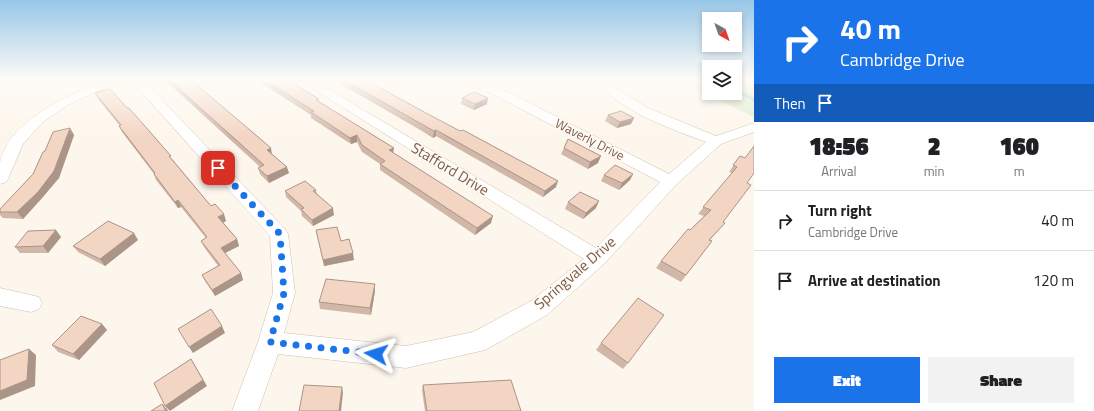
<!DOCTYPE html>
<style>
body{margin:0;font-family:"Titillium Web",sans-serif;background:#f2f2f2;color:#202124;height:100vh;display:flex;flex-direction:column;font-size:15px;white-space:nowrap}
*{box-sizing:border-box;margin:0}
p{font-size:13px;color:#757577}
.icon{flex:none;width:22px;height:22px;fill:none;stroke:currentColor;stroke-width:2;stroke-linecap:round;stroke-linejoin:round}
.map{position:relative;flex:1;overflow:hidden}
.sheet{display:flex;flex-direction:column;background:#fff;width:340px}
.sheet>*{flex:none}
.banner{background:#1a73e8;color:#fff;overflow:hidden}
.needle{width:26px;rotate:140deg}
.controls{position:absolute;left:702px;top:12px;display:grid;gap:8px}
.controls a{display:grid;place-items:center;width:40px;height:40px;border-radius:0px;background:#fff;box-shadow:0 2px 6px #0003;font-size:20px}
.pin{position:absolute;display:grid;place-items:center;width:34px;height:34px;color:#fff;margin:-17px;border-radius:8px;box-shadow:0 2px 6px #0006}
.me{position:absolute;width:44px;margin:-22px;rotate:276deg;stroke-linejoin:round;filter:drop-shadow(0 0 3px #0008)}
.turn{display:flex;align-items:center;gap:14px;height:84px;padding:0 20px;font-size:18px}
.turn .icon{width:52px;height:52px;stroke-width:2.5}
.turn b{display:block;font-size:28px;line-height:34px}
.then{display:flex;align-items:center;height:38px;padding:0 20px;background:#0003;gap:8px;font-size:15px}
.eta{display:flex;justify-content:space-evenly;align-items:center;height:68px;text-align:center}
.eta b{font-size:24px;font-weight:800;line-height:28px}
.button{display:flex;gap:8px;margin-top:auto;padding:8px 20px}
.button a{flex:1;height:46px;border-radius:0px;background:#1a73e8;color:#fff;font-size:16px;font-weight:800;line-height:46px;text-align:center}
.button a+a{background:#f2f2f2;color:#202124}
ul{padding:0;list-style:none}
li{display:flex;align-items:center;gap:12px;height:60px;padding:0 20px;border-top:1px solid #e0e0e0}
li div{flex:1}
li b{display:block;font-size:15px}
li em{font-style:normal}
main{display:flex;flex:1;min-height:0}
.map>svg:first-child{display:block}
.green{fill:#d8ecc9}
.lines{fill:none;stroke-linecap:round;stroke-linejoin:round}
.stream{stroke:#a5d3da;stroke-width:3}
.minor-casing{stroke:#d1beb0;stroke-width:1}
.minor{fill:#fff;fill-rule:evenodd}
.wall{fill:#d1b7a8}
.shaded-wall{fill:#aa9588}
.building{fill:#f3d5c3;stroke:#aa9588}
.route{stroke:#1a73e8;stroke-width:7;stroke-dasharray:0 12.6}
.labels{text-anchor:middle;stroke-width:3;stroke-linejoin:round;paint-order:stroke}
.far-street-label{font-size:13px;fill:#7a5c4d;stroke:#fffaf3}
.street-label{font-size:15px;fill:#7a5c4d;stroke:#fffaf3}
</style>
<main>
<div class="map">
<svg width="754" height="411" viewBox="0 0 754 411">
<rect width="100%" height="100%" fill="#fdf6ec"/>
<path class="green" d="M684 79H709V93H735V79H739L754 90V117L697 89Z"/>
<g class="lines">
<path class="stream" d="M735 89 754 100"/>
<defs>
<path id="minor" d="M108 79H123L68 105 44 121 23 144 8 179 6 182 0 184C0 177 0 169 0 162 11 118 70 95 108 79Z
M130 79H142L285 229 288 234 295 293 284 333 406 346 473 332 531 301 584 259 298 79H311L596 248 660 182 504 100 462 79H477L512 94 669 174 706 142C671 129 618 111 595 79H607L623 93 648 108 716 136 754 123V132L721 144 676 185 605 263 547 315 485 350 406 368 278 354 258 411H232L258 342 273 293 270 236Z
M0 288 39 297 42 303 39 309 31 312 0 306Z"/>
</defs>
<use href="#minor" class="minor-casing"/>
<use href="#minor" class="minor"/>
</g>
<path class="wall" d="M166 79H190L272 154 289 173 269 183 260 174 258 168 260 167 167 82Z
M255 79H286L393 153 491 223 475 235 380 170V164L362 152 357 142 351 144 311 118V115Z
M332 79H364L556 187 543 197 436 136 433 138 422 131Z
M95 93 173 160 211 206 226 221 223 223 237 239 239 246 225 253 241 273 243 280 215 296 205 281 202 275 218 266 204 247 201 241 206 238 181 207 178 208 156 180 154 174 122 132 119 126H120L98 99Z
M462 98 487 104 474 110 461 104Z
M608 115 631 124 617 128 605 121Z
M70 128 74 135 59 178 42 198 23 219 3 218 0 215V209L33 174 45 151Z
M564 148 598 163 588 169 561 154Z
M740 156 747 183 723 222 725 223 710 240 712 241 681 282 656 268 661 261 690 230 704 216 698 214 732 173 729 172Z
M633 174 630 180 619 190 601 181 604 175Z
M316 190 317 194 334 215 313 226 302 216 301 211 286 197 285 191Z
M568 202 596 208 583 219 565 209Z
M316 230 341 241 354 260 324 266Z
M61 237 48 253H20L15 247Z
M138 240 105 266 78 252 73 246Z
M375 291 371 315 320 309 319 302Z
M102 324 107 330 79 360 58 352 52 345Z
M601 343 628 363 623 369 596 350Z
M423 385 521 411H425L422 391Z"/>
<path class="shaded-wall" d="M488 98 487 104 474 110 475 104Z
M634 118 631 124 617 128 620 122Z
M70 128 74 135 59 178 42 198 23 219 17 212Z
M436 130V136L433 138 434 131Z
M357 135V142L351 144 350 138Z
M271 148 272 155 267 150Z
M394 148 393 154 389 150Z
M601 156 598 163 588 169 590 162Z
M287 167 289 173 269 183 267 176Z
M633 174 630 180 619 190 622 183Z
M558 181 556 187 543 197 545 191Z
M178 200 181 207 178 208 175 202Z
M599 201 596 208 583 219 586 213Z
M333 208 334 215 313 226 312 220Z
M224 214 226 221 220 224 218 217Z
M493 216 491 223 475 235 477 228Z
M56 230 61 237 48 253 43 246Z
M134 233 138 240 105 266 100 259Z
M237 239 239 246 223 254 221 248Z
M353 253 354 260 324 266 323 260Z
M241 273 243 280 215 296 212 290Z
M375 284V291L371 315 370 308Z
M102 324 107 330 79 360 73 354Z
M222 326 225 333 193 353 189 347Z
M29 349 36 355 35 386 0 400V391Z
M191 359 207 386 170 411 165 406Z
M342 387 343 393 341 411H339Z
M162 404 167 409 168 411H166Z"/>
<path class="building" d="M168 79H190L271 148 267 150 287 167 267 176 258 168 264 165Z
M263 79H286L296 85 319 99 316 100 394 148 389 150 493 216 477 228 380 164 385 161 362 145 357 135 350 138 311 112 314 111Z
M342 79H364L426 113 460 131 463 130 558 181 545 191 436 130 434 131Z
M110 89 127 108H129L171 156H169L211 206 215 204 224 214 218 217 237 239 221 248 241 273 212 290 202 275 220 265 201 241 207 237 178 200 175 202 154 174 155 173 119 126 121 125 95 93Z
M474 92 488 98 475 104 462 98Z
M621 111 634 118 620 122 608 115Z
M70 128 54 171 38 192 17 212H0V209L33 174 43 152 45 151 53 132Z
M568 139 601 156 590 162 564 148Z
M754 146V173L747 183 751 185 723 222 725 223 709 240 712 241 686 275 661 261 688 229 690 230 711 210 703 207 737 167 733 165 740 156 745 158Z
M615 165 633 174 622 183 604 175Z
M305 181 316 190 313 191 333 208 312 220 301 209 304 208 285 191Z
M580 192 599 201 586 213 568 202Z
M108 221 134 233 100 259 73 246Z
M337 227 341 241 349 239 353 253 323 260 316 230Z
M56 230 43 246 15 247 28 231Z
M326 279 375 284 370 308 319 302Z
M638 298 664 315 628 363 601 343Z
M211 309 222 326 189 347 178 329Z
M81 316 102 324 73 354 52 345Z
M29 349 27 380 0 391V360Z
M191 359 203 380 165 406 154 383Z
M511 380 521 411H427L423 385Z
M304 385 342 387 339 411H299Z
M162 404 166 411H151Z"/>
<linearGradient id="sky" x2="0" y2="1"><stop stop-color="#97c7e8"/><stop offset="0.58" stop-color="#fefbf6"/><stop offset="1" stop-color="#fefbf6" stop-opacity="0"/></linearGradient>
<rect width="754" height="137" fill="url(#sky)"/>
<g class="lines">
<path class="route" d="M218 168 280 234 284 293 270 342 376 354"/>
</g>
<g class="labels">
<g class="far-street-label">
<text transform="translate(590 139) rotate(27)" y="5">Waverly Drive</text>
</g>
<g class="street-label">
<text transform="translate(450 169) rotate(31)" y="5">Stafford Drive</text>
<text transform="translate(575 273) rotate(-41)" y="5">Springvale Drive</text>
</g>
</g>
</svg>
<div class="controls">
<a><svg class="needle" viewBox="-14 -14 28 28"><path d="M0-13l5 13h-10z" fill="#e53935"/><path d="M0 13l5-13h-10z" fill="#757577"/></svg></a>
<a><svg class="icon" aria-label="layers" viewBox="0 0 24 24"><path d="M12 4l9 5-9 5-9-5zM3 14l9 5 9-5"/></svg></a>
</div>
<div class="pin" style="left:218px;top:168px;background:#d93025"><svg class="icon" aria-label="arrive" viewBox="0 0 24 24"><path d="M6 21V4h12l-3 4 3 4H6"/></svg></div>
<svg class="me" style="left:376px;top:354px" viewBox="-20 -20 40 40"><path d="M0-17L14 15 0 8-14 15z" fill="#1a73e8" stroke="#fff" stroke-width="4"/></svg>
</div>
<section class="sheet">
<div class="banner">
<div class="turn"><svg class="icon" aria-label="right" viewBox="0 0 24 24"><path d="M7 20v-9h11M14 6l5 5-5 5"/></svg><div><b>40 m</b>Cambridge Drive</div></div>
<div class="then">Then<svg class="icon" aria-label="arrive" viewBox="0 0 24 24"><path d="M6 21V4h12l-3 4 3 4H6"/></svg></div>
</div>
<div class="eta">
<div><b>18:56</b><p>Arrival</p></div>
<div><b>2</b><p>min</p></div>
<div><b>160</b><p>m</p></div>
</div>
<ul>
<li><svg class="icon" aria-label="right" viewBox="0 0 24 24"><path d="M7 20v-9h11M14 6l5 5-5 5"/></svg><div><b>Turn right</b><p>Cambridge Drive</p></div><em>40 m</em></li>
<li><svg class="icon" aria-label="arrive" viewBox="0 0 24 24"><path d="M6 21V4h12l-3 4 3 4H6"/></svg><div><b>Arrive at destination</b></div><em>120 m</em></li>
</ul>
<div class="button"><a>Exit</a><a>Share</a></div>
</section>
</main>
